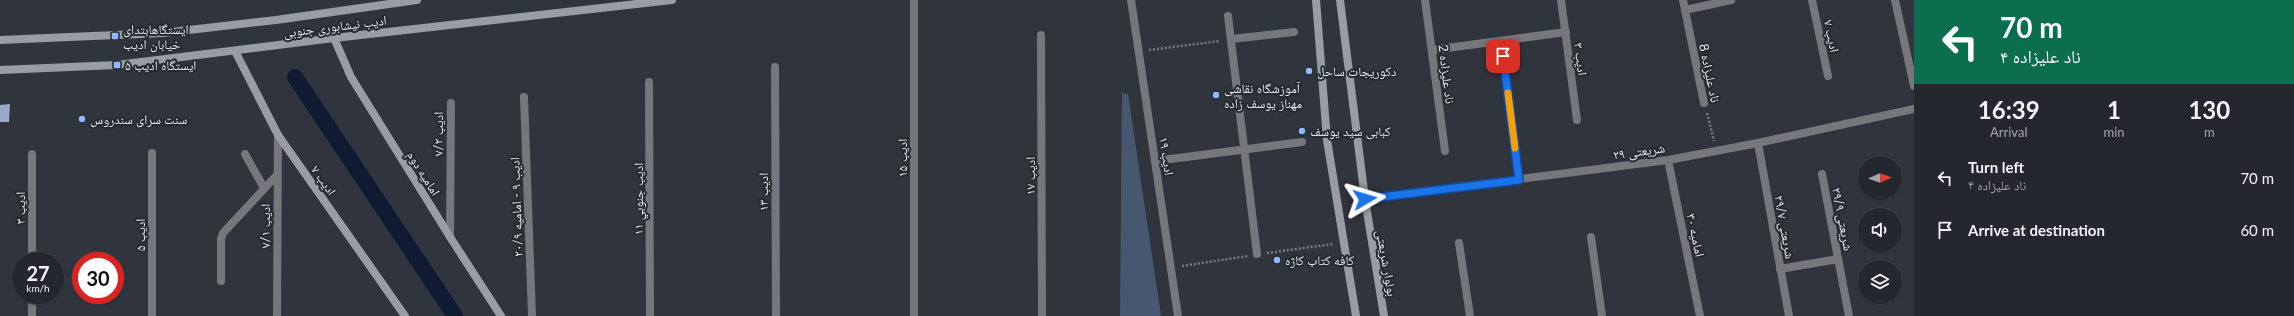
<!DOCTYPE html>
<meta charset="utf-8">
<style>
body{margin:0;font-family:Lato,"Noto Naskh Arabic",sans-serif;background:#2c2f35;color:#f1f3f6;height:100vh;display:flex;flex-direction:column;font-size:15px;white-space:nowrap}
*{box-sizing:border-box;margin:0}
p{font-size:13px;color:#a3a5aa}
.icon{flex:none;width:22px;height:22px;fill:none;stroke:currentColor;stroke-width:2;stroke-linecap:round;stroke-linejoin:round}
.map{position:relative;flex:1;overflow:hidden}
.details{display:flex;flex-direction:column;background:#24272d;width:380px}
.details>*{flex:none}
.guide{background:#0b6e4f;color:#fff;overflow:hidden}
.needle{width:26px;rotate:88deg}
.controls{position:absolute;left:1858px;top:156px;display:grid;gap:8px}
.controls a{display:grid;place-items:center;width:44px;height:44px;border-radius:50%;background:#24272d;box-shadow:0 1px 3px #0004,0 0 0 1px #414449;font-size:20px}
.speed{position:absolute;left:12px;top:252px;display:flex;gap:8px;font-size:20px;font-weight:700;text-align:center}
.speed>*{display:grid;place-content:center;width:52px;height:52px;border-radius:50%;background:#24272d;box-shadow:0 1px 3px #0004,0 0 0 1px #414449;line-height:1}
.speed small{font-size:10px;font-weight:400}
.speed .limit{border:6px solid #d22;background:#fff;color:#111}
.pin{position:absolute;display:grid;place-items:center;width:34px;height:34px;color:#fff;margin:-17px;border-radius:8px;box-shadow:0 2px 6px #0006}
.me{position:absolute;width:44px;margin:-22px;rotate:83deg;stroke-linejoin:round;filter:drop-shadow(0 0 3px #0008)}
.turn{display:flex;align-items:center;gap:14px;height:84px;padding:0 20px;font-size:18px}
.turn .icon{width:52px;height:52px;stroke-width:2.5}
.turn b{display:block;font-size:28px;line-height:34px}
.eta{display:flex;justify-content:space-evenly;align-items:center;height:68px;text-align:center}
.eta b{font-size:24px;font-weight:700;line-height:28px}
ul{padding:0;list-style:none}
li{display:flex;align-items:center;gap:12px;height:52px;padding:0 20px}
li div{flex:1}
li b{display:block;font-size:15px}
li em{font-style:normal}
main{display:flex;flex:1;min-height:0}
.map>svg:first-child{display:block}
.green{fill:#485770}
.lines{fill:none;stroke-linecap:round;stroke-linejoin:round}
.canal{stroke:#0e1b33;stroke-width:16}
.building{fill:#98aac9}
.path{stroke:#7a7d84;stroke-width:2.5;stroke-dasharray:2 2;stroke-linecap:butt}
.lane{stroke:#75777b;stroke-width:8}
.street{stroke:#75777b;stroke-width:8}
.secondary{stroke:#999da3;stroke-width:8}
.route-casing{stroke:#114b97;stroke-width:10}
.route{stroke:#1a73e8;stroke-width:7}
.slow{stroke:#f59e0b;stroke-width:7}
.poi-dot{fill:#91b8fd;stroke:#262a31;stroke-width:1.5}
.labels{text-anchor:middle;stroke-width:4;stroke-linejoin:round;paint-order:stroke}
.street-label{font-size:13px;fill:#e6e9ee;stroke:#262a31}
.poi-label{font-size:13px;fill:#e6e9ee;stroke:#262a31;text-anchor:start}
</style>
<main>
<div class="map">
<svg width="1914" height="316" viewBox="0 0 1914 316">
<rect width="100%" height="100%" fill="#30343c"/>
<path class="green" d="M1122 93 1128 94 1161 316H1120Z"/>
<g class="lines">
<path class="canal" d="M295 77 455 316"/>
</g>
<path class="building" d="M10 104 9 122H0V105Z"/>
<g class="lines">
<path class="path" d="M1149 50 1220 41
M1707 113 1714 141
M1267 253 1333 244
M1182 266 1248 256"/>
<path class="lane" d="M1425 0 1445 151
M1561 0 1577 120
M1683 0 1704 103
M1812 0 1828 76
M245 154 264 188
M221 281V239L223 233 277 175"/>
<path class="street" d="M1131 0 1178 316
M1895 0 1914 86
M1685 10 1731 0
M1228 16 1257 254
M1041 35 1042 316
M1231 39 1294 32
M1501 41 1519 179
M1432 50 1566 32
M775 67 776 316
M649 82 650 316
M524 97 532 316
M1758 143 1789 316
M152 153V316
M32 154V261
M1668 160 1700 316
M1155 161 1302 142
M1822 174 1849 316
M1365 199 1668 160 1758 143 1914 109
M450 237 451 103
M1591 237 1602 316
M1459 243 1470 316
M1780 269 1838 259
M32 295V316
M277 316 278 135
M914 316V0"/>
<path class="secondary" d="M1316 0 1327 140 1356 316
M1340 0 1365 199 1384 316
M334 38 351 77 450 237 501 316
M0 40 163 33 276 20 417 0
M235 51 278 135 405 316
M0 70 117 65 334 38 672 0"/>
</g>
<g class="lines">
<defs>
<path id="route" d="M1365 199 1519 180 1503 56"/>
</defs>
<use href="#route" class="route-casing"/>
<use href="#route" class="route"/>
<path class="slow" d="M1508 93 1515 148"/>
</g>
<g class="poi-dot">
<rect x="111" y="32" width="8" height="8" rx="2"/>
<rect x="113" y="61" width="8" height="8" rx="2"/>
<circle cx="1309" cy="71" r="4"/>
<circle cx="1216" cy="95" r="4"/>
<circle cx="82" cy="119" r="4"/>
<circle cx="1302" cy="131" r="4"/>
<circle cx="1277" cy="260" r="4"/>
</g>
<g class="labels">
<g class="street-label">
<text transform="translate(335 26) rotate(-7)" y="5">ادیب نیشابوری جنوبی</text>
<text transform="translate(1832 36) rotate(78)" y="5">ادیب ۷</text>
<text transform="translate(1581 59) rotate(83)" y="5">ادیب ۳</text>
<text transform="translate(1710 73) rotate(78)" y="5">ناد علیزاده 8</text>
<text transform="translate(1447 74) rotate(83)" y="5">ناد علیزاده 2</text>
<text transform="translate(438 134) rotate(-90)" y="5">ادیب ۷/۲</text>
<text transform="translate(1639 151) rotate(-8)" y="5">شریعتی ۲۹</text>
<text transform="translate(1167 156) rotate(81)" y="5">ادیب ۱۹</text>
<text transform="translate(902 158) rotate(-90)" y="5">ادیب ۱۵</text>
<text transform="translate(424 173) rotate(58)" y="5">امامیه دوم</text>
<text transform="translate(1030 176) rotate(-90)" y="5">ادیب ۱۷</text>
<text transform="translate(324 180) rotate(55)" y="5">ادیب ۷</text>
<text transform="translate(763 192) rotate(-90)" y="5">ادیب ۱۳</text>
<text transform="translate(638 199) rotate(-90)" y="5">ادیب جنوبي ١١</text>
<text transform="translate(516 207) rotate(-92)" y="5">ادیب ۹ - امامیه ۲۰/۹</text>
<text transform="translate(20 208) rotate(-90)" y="5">ادیب ۳</text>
<text transform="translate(1843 219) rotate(79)" y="5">شریعتی ۲۹/۹</text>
<text transform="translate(265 226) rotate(-90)" y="5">ادیب ۷/۱</text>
<text transform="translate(1785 227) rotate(80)" y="5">شریعتی ۲۹/۷</text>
<text transform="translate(140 235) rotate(-90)" y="5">ادیب ۵</text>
<text transform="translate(1696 235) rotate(78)" y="5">امامیه ۳۰</text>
<text transform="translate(1387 263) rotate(80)" y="5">بولوار شریعتی</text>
</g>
<g class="poi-label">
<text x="123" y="34">ایستگاهابتدای<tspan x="123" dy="15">خیابان ادیب</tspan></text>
<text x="125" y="70">ایستگاه ادیب ۵</text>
<text x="1317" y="76">دکوریجات ساحل</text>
<text x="1224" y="93">آموزشگاه نقاشی<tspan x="1224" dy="15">مهناز یوسف زاده</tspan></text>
<text x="90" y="124">سنت سرای سندروس</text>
<text x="1310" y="136">کبابی سید یوسف</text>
<text x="1285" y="265">کافه کتاب کاژه</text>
</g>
</g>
</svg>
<div class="controls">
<a><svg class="needle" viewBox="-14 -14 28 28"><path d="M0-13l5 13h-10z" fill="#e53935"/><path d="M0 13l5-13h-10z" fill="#a3a5aa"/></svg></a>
<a><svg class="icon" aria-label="sound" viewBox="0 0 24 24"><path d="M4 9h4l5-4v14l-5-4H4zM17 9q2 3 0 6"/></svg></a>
<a><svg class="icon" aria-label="layers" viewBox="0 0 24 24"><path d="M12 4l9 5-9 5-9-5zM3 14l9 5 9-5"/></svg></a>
</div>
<div class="speed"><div>27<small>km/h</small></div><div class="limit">30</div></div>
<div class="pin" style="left:1503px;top:56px;background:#d93025"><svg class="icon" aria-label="arrive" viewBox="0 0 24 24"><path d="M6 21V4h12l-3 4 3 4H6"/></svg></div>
<svg class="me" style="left:1365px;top:199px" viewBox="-20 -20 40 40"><path d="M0-17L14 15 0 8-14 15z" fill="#1a73e8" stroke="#fff" stroke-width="4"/></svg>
</div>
<section class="details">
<div class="guide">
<div class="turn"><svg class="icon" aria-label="left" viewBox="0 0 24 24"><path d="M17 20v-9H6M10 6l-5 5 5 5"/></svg><div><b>70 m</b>ناد علیزاده ۴</div></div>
</div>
<div class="eta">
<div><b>16:39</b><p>Arrival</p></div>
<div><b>1</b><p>min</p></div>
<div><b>130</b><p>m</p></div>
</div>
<ul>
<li><svg class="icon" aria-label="left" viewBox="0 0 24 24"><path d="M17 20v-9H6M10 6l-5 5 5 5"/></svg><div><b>Turn left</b><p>ناد علیزاده ۴</p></div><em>70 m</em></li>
<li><svg class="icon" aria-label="arrive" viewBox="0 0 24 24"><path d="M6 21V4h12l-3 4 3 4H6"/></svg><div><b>Arrive at destination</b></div><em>60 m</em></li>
</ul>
</section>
</main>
